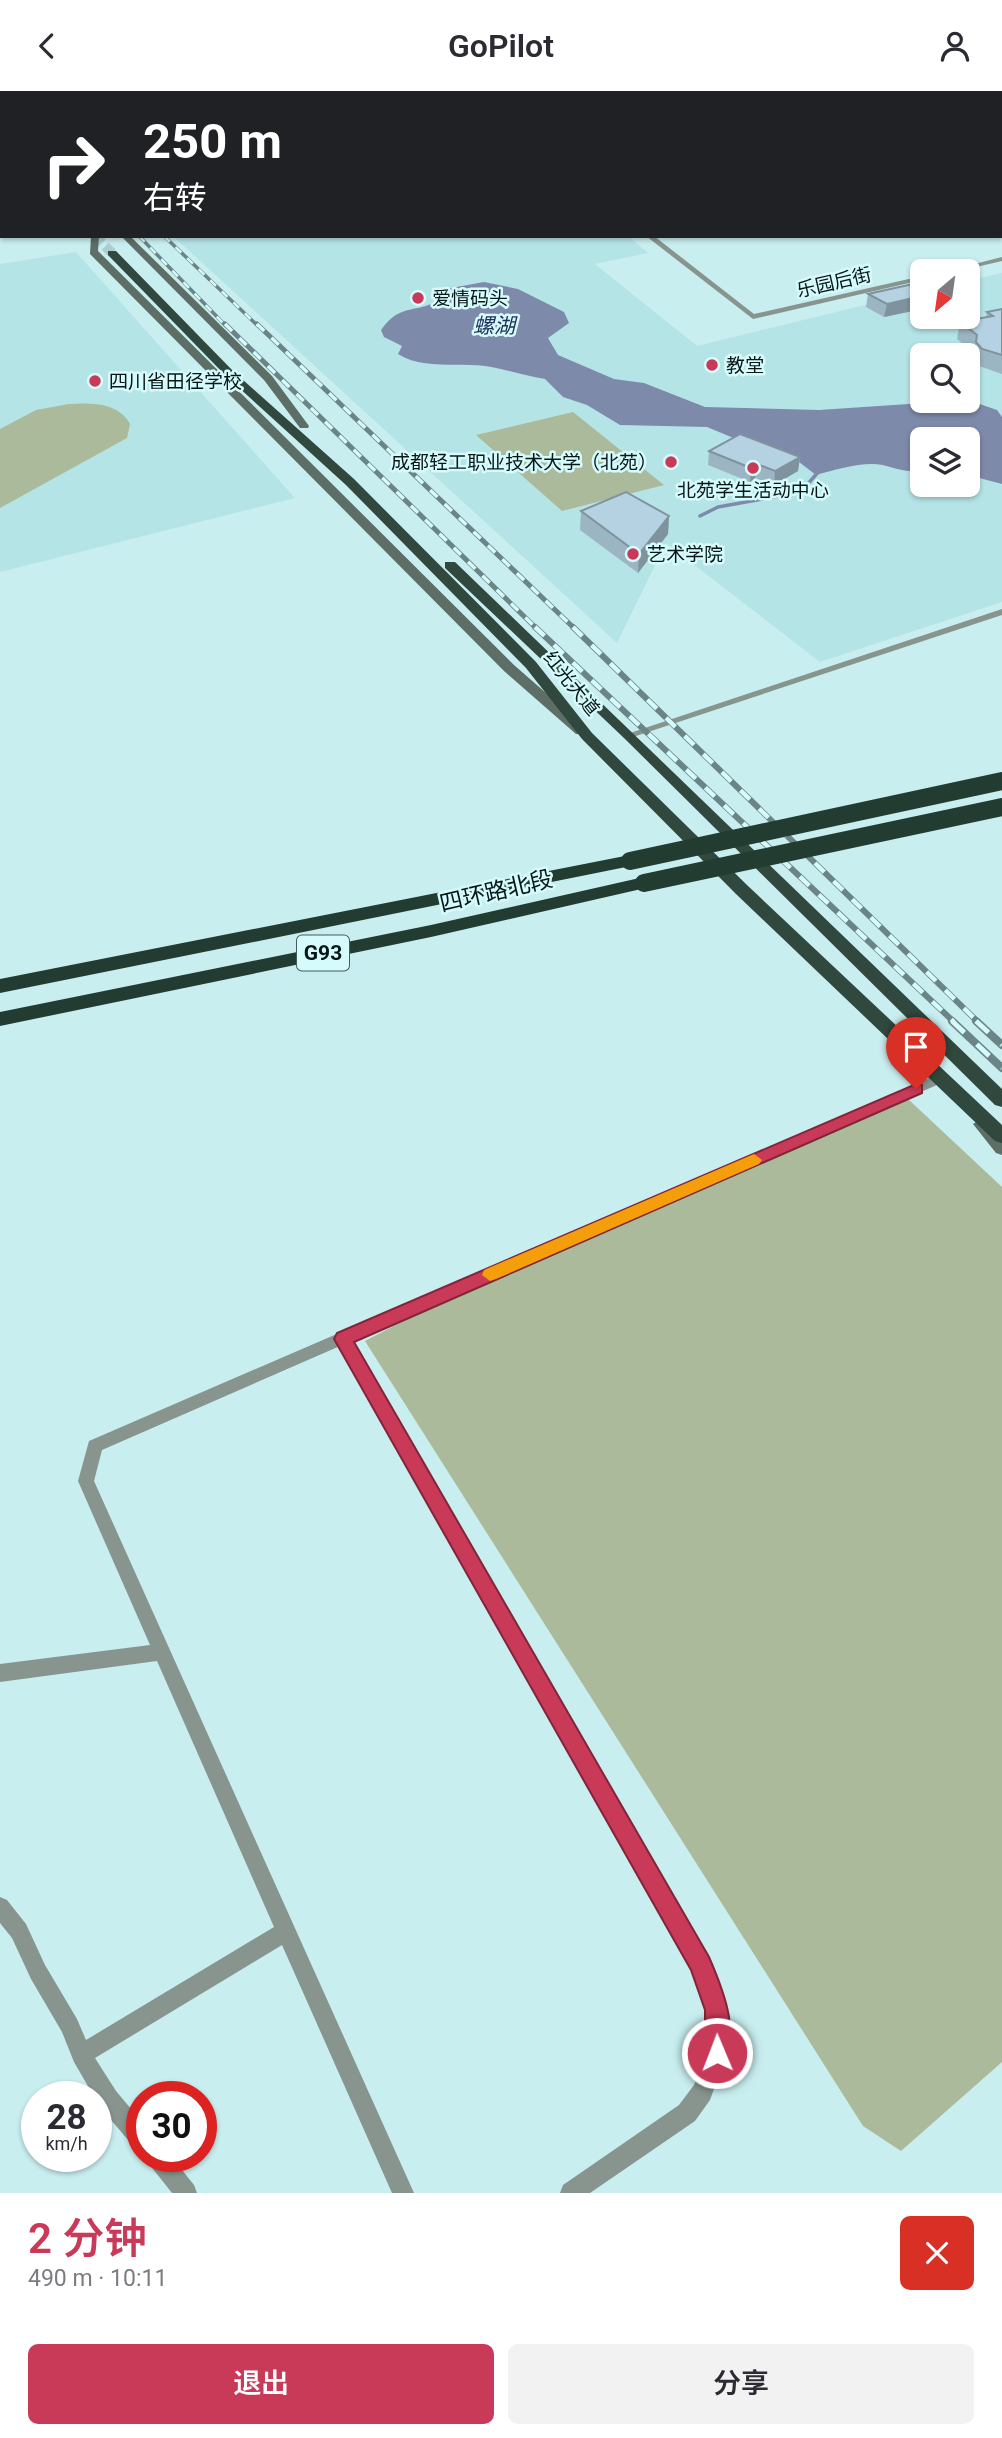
<!DOCTYPE html>
<html lang="zh">
<meta charset="utf-8">
<style>
body{margin:0;font-family:Roboto,"Noto Sans SC",sans-serif;background:#f2f2f3;color:#2b2b33;height:100vh;display:flex;flex-direction:column;font-size:26px;white-space:nowrap}
*{box-sizing:border-box;margin:0}
p{font-size:23px;color:#7c7c81}
.icon{flex:none;width:38px;height:38px;fill:none;stroke:currentColor;stroke-width:2;stroke-linecap:round;stroke-linejoin:round}
.map{position:relative;height:2102px;overflow:hidden}
.sheet{display:flex;flex-direction:column;background:#fff;flex:1}
.sheet>*{flex:none}
.hud{position:absolute;left:0px;top:0px;width:1003px;height:147px;box-shadow:0 2px 5px #0004;background:#202124;color:#fff;overflow:hidden}
.needle{width:46px;rotate:209deg}
.controls{position:absolute;left:910px;top:168px;display:grid;gap:14px}
.controls a{display:grid;place-items:center;width:70px;height:70px;border-radius:10px;background:#fff;box-shadow:0 2px 5px #0004;font-size:35px}
.speed{position:absolute;left:21px;top:1990px;display:flex;gap:14px;font-size:35px;font-weight:700;text-align:center}
.speed>*{display:grid;place-content:center;width:91px;height:91px;border-radius:50%;background:#fff;box-shadow:0 2px 5px #0004;line-height:1}
.speed small{font-size:18px;font-weight:400}
.speed .limit{border:10px solid #d22;background:#fff;color:#111}
.pin{position:absolute;display:grid;place-items:center;width:60px;height:60px;color:#fff;margin:-72px -30px;border-radius:50% 50% 50% 0;rotate:-45deg;box-shadow:0 0 7px #0007}
.pin .icon{rotate:45deg}
.me{position:absolute;width:77px;margin:-38px;rotate:359deg;stroke-linejoin:round;filter:drop-shadow(0 0 5px #0008)}
.turn{display:flex;align-items:center;gap:24px;height:147px;padding:0 28px;font-size:32px}
.turn .icon{width:91px;height:91px;stroke-width:2.5}
.turn b{display:block;font-size:49px;line-height:60px}
.round{display:grid;place-items:center;flex:none;width:74px;height:74px;border-radius:10px;background:#f2f2f3}
.overview{display:flex;align-items:center;justify-content:space-between;height:119px;padding:0 28px}
h1{font-size:42px;font-weight:600;line-height:52px;color:#c93958}
.button{display:flex;gap:14px;margin-top:auto;padding:14px 28px}
.button a{flex:1;height:80px;border-radius:10px;background:#c93958;color:#fff;font-size:28px;font-weight:600;line-height:80px;text-align:center}
.button a+a{background:#f2f2f3;color:#2b2b33}
header{display:flex;justify-content:space-between;align-items:center;height:91px;padding:0 28px;background:#fff;font-size:32px;font-weight:600}
.map>svg:first-child{display:block}
.built{fill:#b5e4e6;fill-rule:evenodd}
.green{fill:#aaba9a}
.water{fill:#7e8aaa}
.lines{fill:none;stroke-linecap:round;stroke-linejoin:round}
.stream{stroke:#7e8aaa;stroke-width:3.5}
.trunk-tunnel{stroke:#accecf;stroke-width:10;stroke-dasharray:10 4.5;stroke-linecap:butt}
.minor{fill:#88958f;fill-rule:evenodd}
.tertiary{fill:#88958f;fill-rule:evenodd}
.secondary{fill:#5c6e65;fill-rule:evenodd}
.trunk{fill:#30483d;fill-rule:evenodd}
.motorway{fill:#223c31;fill-rule:evenodd}
.rail-far3-casing{stroke:#6b8485;stroke-width:3.5}
.rail-far2-casing{stroke:#6b8485;stroke-width:5}
.rail-far1-casing{stroke:#6b8485;stroke-width:6}
.rail-casing{stroke:#6b8485;stroke-width:8}
.rail-far3{stroke:#d6fbfd;stroke-width:2.5;stroke-dasharray:8;stroke-linecap:butt}
.rail-far2{stroke:#d6fbfd;stroke-width:3.5;stroke-dasharray:10;stroke-linecap:butt}
.rail-far1{stroke:#d6fbfd;stroke-width:4.5;stroke-dasharray:13;stroke-linecap:butt}
.rail{stroke:#d6fbfd;stroke-width:5;stroke-dasharray:17;stroke-linecap:butt}
.motorway-bridge{stroke:#223c31;stroke-width:18}
.wall{fill:#9cb5c3}
.shaded-wall{fill:#7f939f}
.building{fill:#b5d2e3;stroke:#7f939f;stroke-width:2}
.route{fill:#c93958;stroke:#832539;stroke-width:2}
.slow{fill:#f59e0b}
.poi-dot{fill:#c93958;stroke:#d6fbfd;stroke-width:2.5}
.labels{text-anchor:middle;stroke-width:5;stroke-linejoin:round;paint-order:stroke}
.far-street-label{font-size:19px;fill:#081616;stroke:#d6fbfd}
.far-poi-label{font-size:19px;fill:#081616;stroke:#d6fbfd;text-anchor:start}
.far-water-label{font-size:21px;font-style:italic;fill:#212f5b;stroke:#d6fbfd}
.shield{fill:#d6fbfd;stroke:#465b5b;stroke-width:2}
.shield-label{font-size:21px;font-weight:bold;fill:#081616}
.street-label{font-size:23px;fill:#081616;stroke:#d6fbfd}
</style>
<header><svg class="icon" aria-label="back" viewBox="0 0 24 24"><path d="M15 5l-7 7 7 7"/></svg>GoPilot<svg class="icon" aria-label="person" viewBox="0 0 24 24"><circle cx="12" cy="8" r="4"/><path d="M4 21q1-7 8-7t8 7"/></svg></header>
<div class="map">
<svg width="1002" height="2102" viewBox="0 0 1002 2102">
<rect width="100%" height="100%" fill="#c9eef0"/>
<path class="built" d="M628 145 648 162 595 173 697 255 922 200V226H968V190L1002 182V511L820 571 666 452 617 552 174 146ZM922 264H968V310H922ZM922 348H968V394H922Z
M76 161 295 407 0 481V173Z"/>
<path class="green" d="M69 313C91 312 118 311 130 333L127 347 0 417V338L36 319Z
M573 321 664 394 562 420 476 344Z
M908 1008 1002 1096V1971L901 2060 863 2035 365 1250 409 1227Z"/>
<path class="water" d="M484 191 518 198 564 221 569 232 548 247 558 264 614 288 644 292 705 316 819 319 968 309 997 319 1002 326V393L968 384V348H922V379C899 383 891 373 872 373 854 373 834 379 816 384L782 358 748 353 707 336 620 334 587 314 563 306 545 288C525 285 505 278 485 275 457 271 423 279 398 263L402 255 384 246 381 239C402 209 419 225 442 206L440 199Z"/>
<g class="lines">
<path class="stream" d="M700 425 718 416 801 401 819 380"/>
<path class="trunk-tunnel" d="M0 35 2 37
M0 58 2 60
M95 145 112 162"/>
<path class="minor" d="M462 0H469L471 2H464Z
M873 0H880L882 2H875Z
M934 0H941L943 2H936Z
M646 145H654L754 223 922 185V189L753 228Z
M1002 166V170L959 180H947Z
M1002 518V524L633 646 629 647 624 644Z
M941 982 948 987 946 990 353 1250 708 1867 726 1919 727 1962 710 2009 695 2030 590 2102H560L563 2094 679 2014 694 1994 707 1962 706 1919 692 1879 340 1255 102 1359 94 1390 414 2102H392L282 1854 95 1967 116 2000 142 2031V2059L134 2056 100 2016 74 1971 62 1941 31 1888 12 1847 0 1832V1806L7 1809 26 1833 45 1874 77 1928 86 1949 274 1836 157 1570 0 1591V1573L150 1554 78 1390 89 1350Z
M146 2065H171L194 2094 197 2102H172L149 2073Z"/>
<path class="tertiary" d="M1001 36H1002V40H1001Z"/>
<path class="secondary" d="M0 23H2V29H0Z
M0 40H2V46H0Z
M91 145H99L98 160 514 574 586 637V643H576L504 580 90 163Z
M121 145H130L272 285 309 335 308 337H300L264 289Z
M982 1027 988 1028 1002 1045V1064L996 1062 973 1033Z"/>
<path class="trunk" d="M108 160H116L234 281 354 388 536 571 592 642 748 795 1002 1034V1052L995 1050 736 803 582 648 526 577 346 394 226 285 108 164Z
M445 471H455L1002 998V1016L995 1014 624 647 445 477Z"/>
<path class="motorway" d="M630 764 636 766 639 770 636 774 0 902V888Z
M644 786 650 788 653 792 650 796 431 846 0 935V921L431 834Z"/>
<defs>
<path id="rail-far3" d="M0 4 2 6
M139 145 226 235
M164 145 258 235"/>
<path id="rail-far2" d="M225 233 537 538
M257 233 575 538"/>
<path id="rail-far1" d="M535 536 954 931
M573 536 978 931"/>
<path id="rail" d="M952 930 1002 977
M976 930 1002 954"/>
</defs>
<use href="#rail-far3" class="rail-far3-casing"/>
<use href="#rail-far2" class="rail-far2-casing"/>
<use href="#rail-far1" class="rail-far1-casing"/>
<use href="#rail" class="rail-casing"/>
<use href="#rail-far3" class="rail-far3"/>
<use href="#rail-far2" class="rail-far2"/>
<use href="#rail-far1" class="rail-far1"/>
<use href="#rail" class="rail"/>
<path class="motorway-bridge" d="M630 770 1002 690
M644 792 1002 716"/>
</g>
<path class="wall" d="M922 191V218L884 226 866 216 868 203Z
M1002 218V283L979 275 973 268V261L957 248 960 231 986 226 987 221Z
M709 360 800 366 798 380 774 394 755 387 750 391 708 374Z
M581 420 669 425 668 443 638 482 580 439Z"/>
<path class="shaded-wall" d="M922 205V218L884 226 887 213Z
M800 366 798 380 774 394 775 380Z
M757 373 755 387 750 391 751 377Z
M669 425 668 443 638 482 639 463Z"/>
<path class="building" d="M922 191V205L887 213 868 203Z
M1002 218V264L982 258 976 251 977 244 960 231 993 225 987 221Z
M740 343 800 366 775 380 757 373 751 377 709 360Z
M626 401 669 425 639 463 581 420Z"/>
<path class="route" d="M916 993 922 994V1002L354 1251 709 1866C722 1896 739 1938 726 1970L717 1974 709 1970 705 1962V1919L691 1879 334 1248 337 1242Z"/>
<path class="slow" d="M754 1063 762 1069 759 1073 496 1188 490 1190 482 1184 484 1179Z"/>
<g class="poi-dot">
<circle cx="418" cy="207" r="7"/>
<circle cx="712" cy="274" r="7"/>
<circle cx="95" cy="290" r="7"/>
<circle cx="671" cy="371" r="7"/>
<circle cx="753" cy="377" r="7"/>
<circle cx="633" cy="463" r="7"/>
</g>
<g class="labels">
<g class="far-street-label">
<text transform="translate(834 191) rotate(-13)" y="7">乐园后街</text>
<text transform="translate(572 592) rotate(51)" y="7">红光大道</text>
</g>
<g class="far-poi-label">
<text x="432" y="214">爱情码头</text>
<text x="726" y="281">教堂</text>
<text x="109" y="297">四川省田径学校</text>
<text x="657" y="378" text-anchor="end">成都轻工职业技术大学（北苑）</text>
<text x="753" y="406" text-anchor="middle">北苑学生活动中心</text>
<text x="647" y="470">艺术学院</text>
</g>
<g class="far-water-label">
<text x="494" y="242">螺湖</text>
</g>
<rect class="shield" x="297" y="844.5" width="52" height="35" rx="5"/>
<g class="shield-label">
<text x="323" y="869">G93</text>
</g>
<g class="street-label">
<text transform="translate(496 800) rotate(-13)" y="8">四环路北段</text>
</g>
</g>
</svg>
<div class="controls">
<a><svg class="needle" viewBox="-14 -14 28 28"><path d="M0-13l5 13h-10z" fill="#e53935"/><path d="M0 13l5-13h-10z" fill="#7c7c81"/></svg></a>
<a><svg class="icon" aria-label="search" viewBox="0 0 24 24"><circle cx="10" cy="10" r="6"/><path d="M15 15l6 6"/></svg></a>
<a><svg class="icon" aria-label="layers" viewBox="0 0 24 24"><path d="M12 4l9 5-9 5-9-5zM3 14l9 5 9-5"/></svg></a>
</div>
<div class="speed"><div>28<small>km/h</small></div><div class="limit">30</div></div>
<div class="pin" style="left:916px;top:998px;background:#d93025"><svg class="icon" aria-label="arrive" viewBox="0 0 24 24"><path d="M6 21V4h12l-3 4 3 4H6"/></svg></div>
<svg class="me" style="left:717px;top:1962px" viewBox="-20 -20 40 40"><circle r="17" fill="#c93958" stroke="#fff" stroke-width="3"/><path d="M0-11L8 9 0 5-8 9z" fill="#fff"/></svg>
<div class="hud">
<div class="turn"><svg class="icon" aria-label="right" viewBox="0 0 24 24"><path d="M7 20v-9h11M14 6l5 5-5 5"/></svg><div><b>250 m</b>右转</div></div>
</div>
</div>
<section class="sheet">
<div class="overview"><div><h1>2 分钟</h1><p>490 m · 10:11</p></div><a class="round" style="background:#d93025;color:#fff"><svg class="icon" aria-label="close" viewBox="0 0 24 24"><path d="M6 6l12 12M18 6L6 18"/></svg></a></div>
<div class="button"><a>退出</a><a>分享</a></div>
</section>
